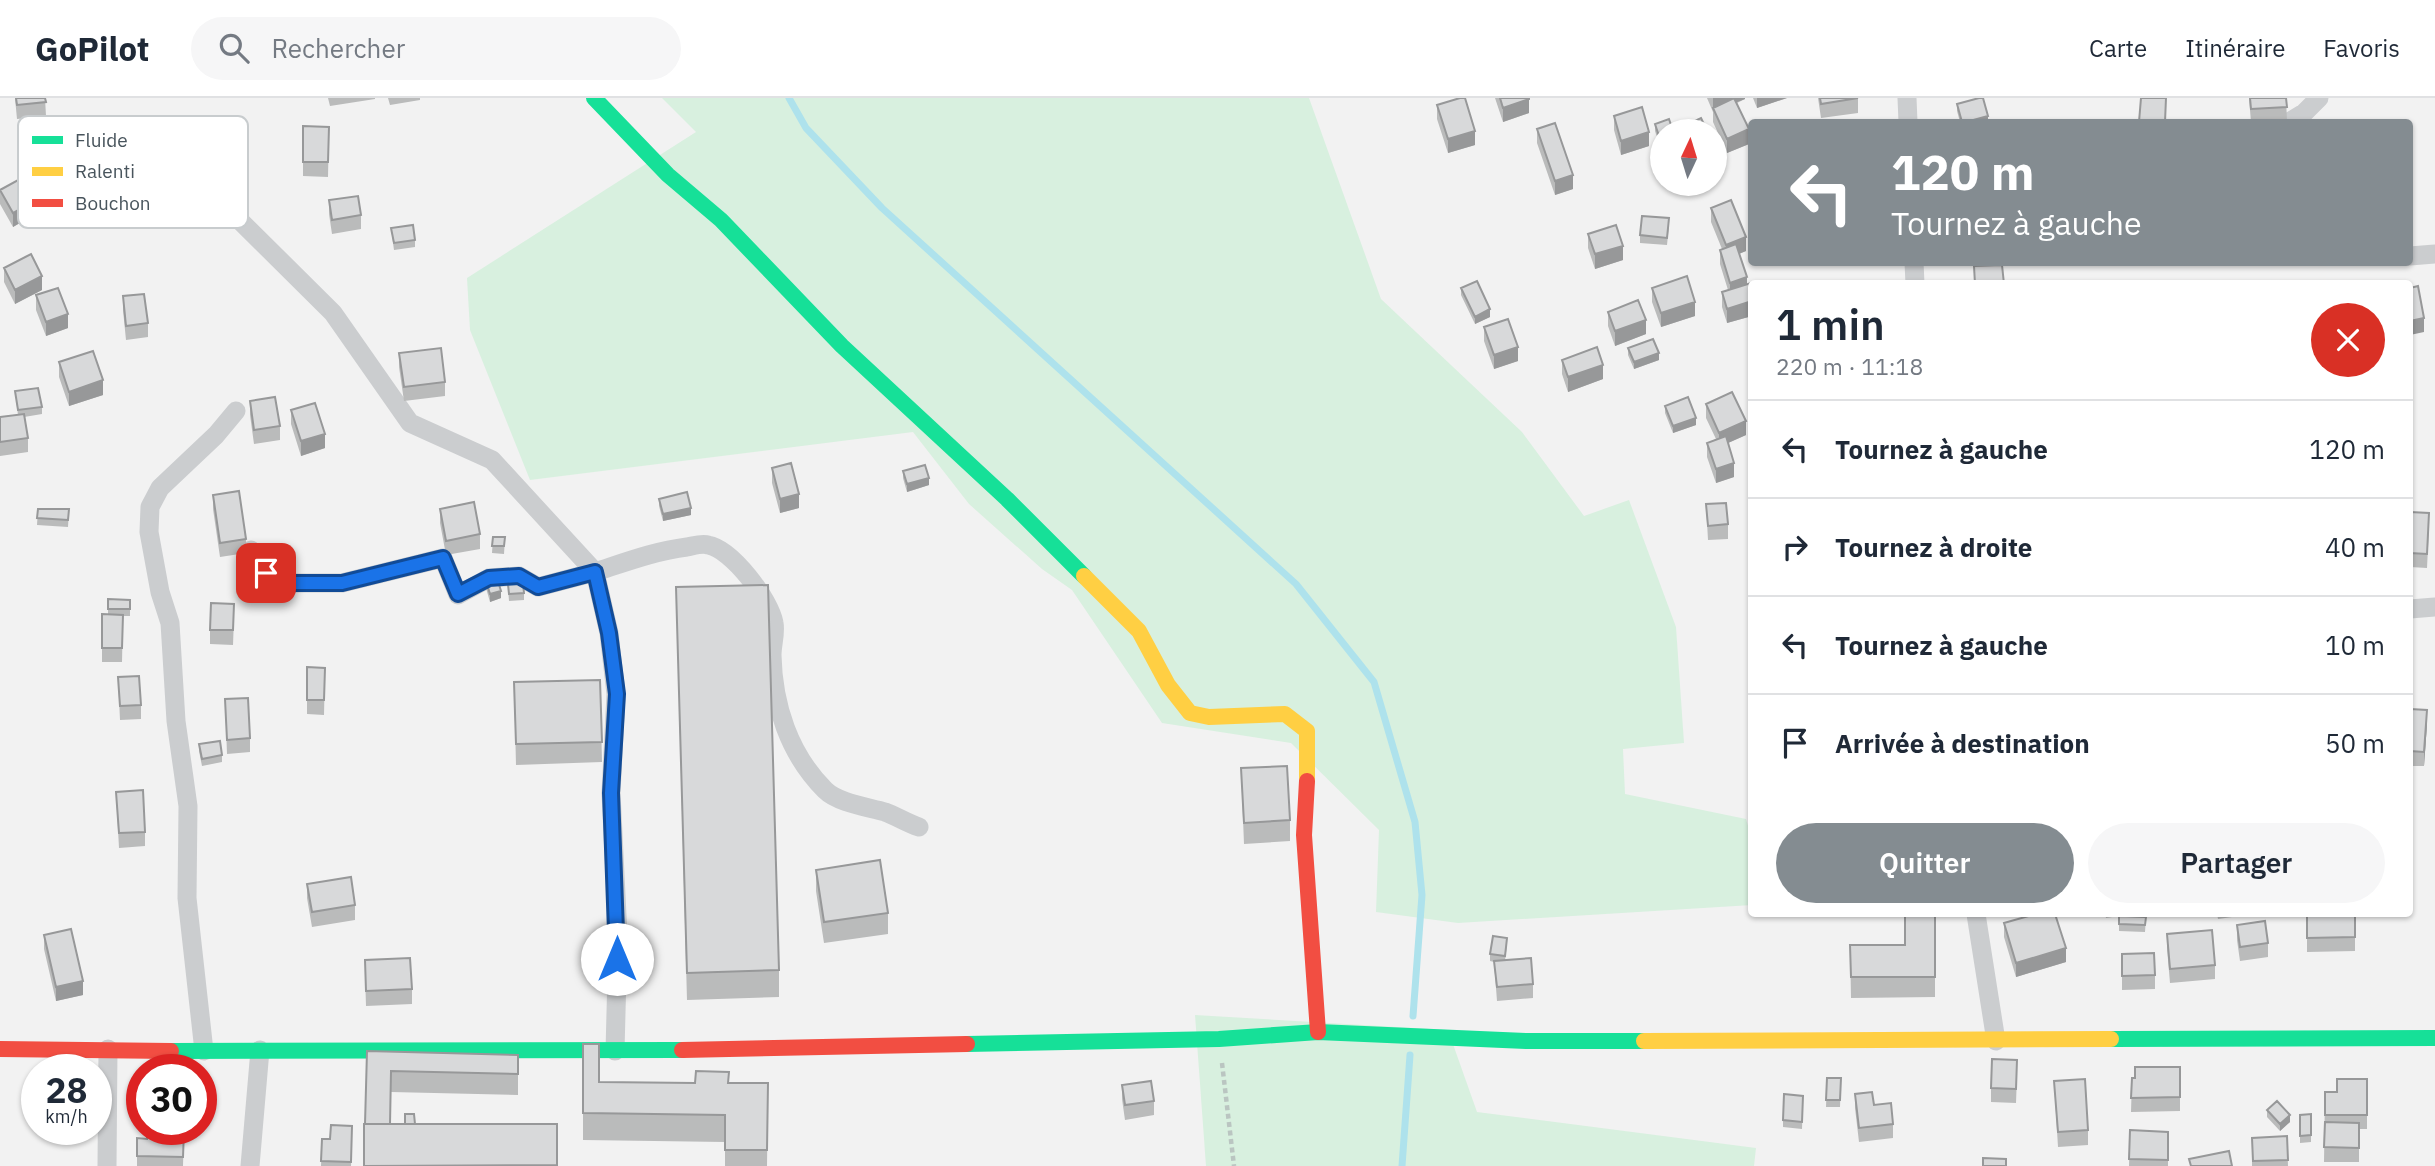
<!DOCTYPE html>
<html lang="fr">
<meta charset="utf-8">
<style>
body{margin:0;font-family:"IBM Plex Sans",sans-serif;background:#f6f6f7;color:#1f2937;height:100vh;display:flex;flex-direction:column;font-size:26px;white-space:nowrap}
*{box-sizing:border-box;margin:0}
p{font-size:23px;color:#747a83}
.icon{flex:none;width:38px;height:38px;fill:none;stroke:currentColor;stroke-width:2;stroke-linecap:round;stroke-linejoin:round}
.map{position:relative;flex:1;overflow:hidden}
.side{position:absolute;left:1748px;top:182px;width:665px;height:637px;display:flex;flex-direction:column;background:#fff;border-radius:7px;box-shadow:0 2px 5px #0004}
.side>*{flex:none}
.guide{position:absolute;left:1748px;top:21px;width:665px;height:147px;border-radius:7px;box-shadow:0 2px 5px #0004;background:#848c91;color:#fff;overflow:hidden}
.needle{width:46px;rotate:4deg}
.buttons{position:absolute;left:1650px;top:21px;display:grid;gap:14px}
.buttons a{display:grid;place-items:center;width:77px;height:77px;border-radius:50%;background:#fff;box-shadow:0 2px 5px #0004;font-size:35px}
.speed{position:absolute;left:21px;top:956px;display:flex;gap:14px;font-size:35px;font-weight:700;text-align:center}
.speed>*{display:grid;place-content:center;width:91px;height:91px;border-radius:50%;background:#fff;box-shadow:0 2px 5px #0004;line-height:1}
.speed small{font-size:18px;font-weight:400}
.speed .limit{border:10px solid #d22;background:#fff;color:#111}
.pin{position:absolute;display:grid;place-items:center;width:60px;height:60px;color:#fff;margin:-30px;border-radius:14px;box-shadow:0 4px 10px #0006}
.me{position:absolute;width:77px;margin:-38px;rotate:0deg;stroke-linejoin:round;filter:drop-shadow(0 0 5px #0008)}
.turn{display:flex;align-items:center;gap:24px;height:147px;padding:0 28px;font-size:32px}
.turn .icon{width:91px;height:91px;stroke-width:2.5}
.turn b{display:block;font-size:49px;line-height:60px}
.round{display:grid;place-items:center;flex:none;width:74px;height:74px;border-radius:37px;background:#f6f6f7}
.overview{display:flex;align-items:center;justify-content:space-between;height:119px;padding:0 28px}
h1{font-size:42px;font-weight:600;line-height:52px}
.cta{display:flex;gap:14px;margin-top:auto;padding:14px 28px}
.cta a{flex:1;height:80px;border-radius:42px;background:#848c91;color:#fff;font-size:28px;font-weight:600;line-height:80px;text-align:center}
.cta a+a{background:#f6f6f7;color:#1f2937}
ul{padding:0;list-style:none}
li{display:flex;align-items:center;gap:21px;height:98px;padding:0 28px;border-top:2px solid #e0e1e3}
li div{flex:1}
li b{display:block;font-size:26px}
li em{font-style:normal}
header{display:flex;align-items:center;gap:42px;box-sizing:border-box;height:98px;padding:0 35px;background:#fff;border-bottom:2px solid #e0e1e3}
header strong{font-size:33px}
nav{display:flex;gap:38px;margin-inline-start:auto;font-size:24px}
.search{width:490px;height:63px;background:#f6f6f7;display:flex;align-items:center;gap:18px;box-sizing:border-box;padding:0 24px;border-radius:38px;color:#747a83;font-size:26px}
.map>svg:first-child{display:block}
.green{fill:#d8f0df}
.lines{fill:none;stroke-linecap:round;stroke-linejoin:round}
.stream{stroke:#aee2ec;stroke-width:7}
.path{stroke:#bac5c1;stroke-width:4.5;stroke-dasharray:5 3.5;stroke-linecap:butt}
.street{stroke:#cbcdcf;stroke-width:19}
.fast{stroke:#16e098;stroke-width:16}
.slow{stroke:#ffcf43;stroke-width:16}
.jam{stroke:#f24e42;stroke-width:16}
.wall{fill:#babbbb}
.shaded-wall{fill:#979899}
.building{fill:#d8d9da;stroke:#979899;stroke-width:2}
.route-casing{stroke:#114b97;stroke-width:18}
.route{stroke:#1a73e8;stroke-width:12}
.key{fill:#fff;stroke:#c8ccce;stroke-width:2}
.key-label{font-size:19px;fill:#49555d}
</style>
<header>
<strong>GoPilot</strong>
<div class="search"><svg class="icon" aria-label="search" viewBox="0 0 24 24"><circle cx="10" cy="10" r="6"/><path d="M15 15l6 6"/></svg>Rechercher</div>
<nav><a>Carte</a><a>Itinéraire</a><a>Favoris</a></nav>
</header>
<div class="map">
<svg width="2435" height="1068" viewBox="0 0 2435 1068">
<rect width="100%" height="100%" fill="#f2f2f2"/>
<path class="green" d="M662 0H1309L1381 201 1522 334 1584 418 1629 402 1676 529 1684 645 1623 651 1625 696 1746 721 1752 741V807L1458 825 1376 814 1379 732 1291 645 1162 625 1072 492 1042 471 969 406 913 334 530 382 470 232 467 180 696 34Z
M1195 917 1448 932 1477 1014 1756 1050 1754 1068H1206Z"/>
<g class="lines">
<path class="stream" d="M789 0 806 30 882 110 1296 486 1374 584 1415 724 1422 797 1413 918
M1402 1068 1410 957"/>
<path class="path" d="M1222 965 1234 1068"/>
<path class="street" d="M1907 0 1908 24
M2289 24 2304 15 2319 0
M117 72 197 80 333 215 410 325 492 362 595 474C626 464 655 453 687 449 693 448 702 445 708 447 732 451 770 502 774 525 776 535 772 547 772 557 773 607 789 656 825 692 838 705 868 709 885 714 896 718 907 725 919 729
M2410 158 2435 156
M1914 164 1915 186
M251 452 266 475 290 485H342L443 460 458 497 489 480 519 478 538 489 595 474 609 535 616 596 611 695 618 838 615 953
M2410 511 2435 509
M1976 816 1996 943
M204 953 187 800 188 708 176 623 170 525 160 494 149 434 150 409 160 390 216 337 236 313
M107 1068 108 951
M250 1068 260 952"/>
<path class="fast" d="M594 0 668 77 721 122 842 248 1007 401 1084 478
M2111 941 2435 940
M967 946 1219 941 1318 934 1526 943H1644
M171 953 682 952"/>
<path class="slow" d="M1084 478 1139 533 1168 587 1190 615 1209 619 1285 616 1307 633V683
M1644 943 2111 941"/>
<path class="jam" d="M1307 683 1304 737 1318 934
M0 951 171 953
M682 952 967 946"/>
</g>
<path class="wall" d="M15 0H45L46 18 17 21Z
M328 0H375V1L330 8Z
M388 0H420V2L390 7Z
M1495 0H1529V15L1503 24Z
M1707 0H1745V1L1737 5 1749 46 1727 55 1713 24V14Z
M1753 0H1787L1757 10Z
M1818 0H1858V15L1821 20Z
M2249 0H2286L2287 23 2251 24Z
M1957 6 1988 24H1960L1957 13Z
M1437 7 1475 47 1448 55 1437 21Z
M1614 18 1649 48 1621 57 1614 32Z
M196 25 222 44V51L197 53Z
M1655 26 1662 33V54L1655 33Z
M303 28 329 29 328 79 303 78Z
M1537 31 1573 91 1555 97 1537 45Z
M0 92 42 112 13 129 0 106Z
M329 102 361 117V131L332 136 329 116Z
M1711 110 1746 153 1739 156 1747 186H1752V218L1727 225 1722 209V194L1728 192 1720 166V152L1722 151 1711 124Z
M1669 127 1667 147 1640 145V137Z
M391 130 415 142V149L394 152Z
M1588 136 1623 162 1595 171 1588 150Z
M4 170 42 192 15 206 4 184Z
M1461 190 1490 219 1475 226 1461 197Z
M1652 190 1695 218 1661 229 1652 204Z
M36 197 68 230 46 238 36 212Z
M123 198 148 225V239L126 242 123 212Z
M1608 214 1646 236 1615 248 1608 228Z
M1484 229 1518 263 1494 271 1484 243Z
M1628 250 1659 262 1634 271 1628 257Z
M399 255 445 284V298L404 303 399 269Z
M1562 262 1603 281 1568 294 1562 276Z
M59 264 103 297 69 308 59 279Z
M15 293 42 309V316L24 319 28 340V354L0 358V319L18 317Z
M250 303 280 328V342L254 346 250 317Z
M1706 306 1746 337 1728 345 1734 379 1716 385 1707 359V345L1716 341 1706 320Z
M1665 308 1696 327 1673 335 1665 315Z
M291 312 325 350 301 358 291 326Z
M772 370 799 410 780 415 772 385Z
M903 373 929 387 907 394 903 380Z
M213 397 246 441V455L220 459 213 411Z
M659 401 691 417 663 423 659 408Z
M1706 406 1728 426V441L1708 442Z
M38 411H69L68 429 37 427Z
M440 411 480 436V451L446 457 440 425Z
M2410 414 2429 429 2427 470 2410 469Z
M493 439H505L504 456 492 455Z
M507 477 524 495V502L509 503Z
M486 483 501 500 490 504 486 490Z
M676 489 779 872V899L687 902Z
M108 501 130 502V518H123L122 564H102V516H108Z
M234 520 233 547 210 546V532Z
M307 569 325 570 324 617 307 616Z
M118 579 141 607V621L120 622Z
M600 582 602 664 516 667 514 584Z
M225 601 250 640V654L227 656Z
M2410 611 2427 626 2424 668H2410Z
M199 646 222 657V664L202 668 199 653Z
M1241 670 1290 722V743L1244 746Z
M116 694 145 734V748L119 750Z
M816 772 888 815V836L824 845 816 793Z
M307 786 355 807V822L312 829 307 800Z
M1935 816V899L1851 900 1850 847H1905Z
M2105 816H2131L2106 820Z
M2217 816H2232V819L2218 821Z
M2307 816H2355V853L2307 854Z
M2119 818 2146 819 2145 834 2119 833Z
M2004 825 2066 864 2016 879 2004 839Z
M2237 827 2268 845V859L2240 863 2237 842Z
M2167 836 2215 867V881L2170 885 2167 850Z
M44 837 83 897 56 903 44 851Z
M1507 847 1505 862 1533 886V900L1497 903 1494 864 1490 863V856Z
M2122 856 2155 877V891L2122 892Z
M365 876 412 891V906L366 908Z
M583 946 599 984 768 985 767 1068H725V1044L583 1042Z
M367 953 518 957V997L391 994 390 1026H557V1068H364Z
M2180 969V1013L2131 1014 2132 980H2135Z
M2017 977 2016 1005 1991 1004V990Z
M1827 980H1841L1840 1009H1826Z
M2367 981V1031H2359V1064H2324L2325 994H2337Z
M2054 983 2088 1032V1047L2058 1049Z
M1122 987 1154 1003V1017L1125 1022 1122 1001Z
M1855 996 1874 1007 1893 1026V1040L1859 1044 1855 1010Z
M1803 998 1802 1031 1783 1029V1022Z
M2267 1012 2290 1024 2280 1033 2267 1019Z
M2311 1016V1044L2300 1045V1017Z
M184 1032 183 1068H137V1040L147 1041Z
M2130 1032 2168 1034V1068H2129Z
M2287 1038 2288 1068H2252V1040Z
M322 1041 352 1042 351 1068H321Z"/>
<path class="shaded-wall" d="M1713 0H1745V1L1714 13 1713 10V14Z
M1757 0H1787L1757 10Z
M1529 1V15L1503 24V10Z
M1988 18V24H1966Z
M1749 31V46L1727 55V41Z
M1475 33V47L1448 55V41Z
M1649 34V48L1621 57V43Z
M1573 77V91L1555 97V83Z
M42 98V112L13 129V115Z
M1746 139V153L1726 161V147Z
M1623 148V162L1595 171V156Z
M42 178V192L15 206V192Z
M1747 179V193L1730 199V185Z
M1752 203V218L1727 225V211Z
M1695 204V218L1661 229V215Z
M1490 211V219L1475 226V219Z
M68 216V230L46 238V224Z
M2424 220V234L2410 237V223Z
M1646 222V236L1615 248V233Z
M1518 249V263L1494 271V257Z
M1659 255V262L1634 271V264Z
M1603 267V281L1568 294V279Z
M103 282V297L69 308V294Z
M1696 320V327L1673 335V328Z
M1746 323V337L1719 349V335Z
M325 336V350L301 358V343Z
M1734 365V379L1716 385V371Z
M929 380V387L907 394V386Z
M799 396V410L780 415V401Z
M691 410V417L663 423V416Z
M501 493V500L490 504V496Z
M2427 612V626L2424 668V654Z
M2066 850V864L2016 879V865Z
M83 883V897L56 903V889Z
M2290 1017V1024L2280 1033V1026Z"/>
<path class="building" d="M16 0H45L46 4 17 7Z
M1460 0H1465L1475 33 1448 41 1437 7Z
M1500 0H1529V1L1503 10Z
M1734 0 1749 31 1727 41 1713 10Z
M1820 0H1858L1821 6Z
M1979 0H1983L1988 18 1966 24H1962L1957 6Z
M2141 0H2166L2165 24H2139Z
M2250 0H2286L2287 9 2251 11Z
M1642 9 1649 34 1621 43 1614 18Z
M1701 20 1707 33H1682L1680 30Z
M1669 21 1673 33H1662V47L1655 26Z
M1555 25 1573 77 1555 83 1537 31Z
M303 28 329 29 328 64H303Z
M29 76 42 98 13 115 0 92Z
M358 98 361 117 332 122 329 102Z
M1731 102 1746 139 1726 147 1711 110Z
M1642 118 1669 120 1667 140 1640 137Z
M413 127 415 142 394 145 391 130Z
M1616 127 1623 148 1595 156 1588 136Z
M1736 146 1747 179 1730 185 1720 152Z
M31 156 42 178 15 192 4 170Z
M2002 167 2004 186H1975L1974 168Z
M1687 178 1695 204 1661 215 1652 190Z
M1477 183 1490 211 1475 219 1461 190Z
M1751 185 1752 203 1727 211 1722 194Z
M2418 188 2424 220 2410 223V190Z
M58 190 68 216 46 224 36 197Z
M144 196 148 225 126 228 123 198Z
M1638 202 1646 222 1615 233 1608 214Z
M1508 221 1518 249 1494 257 1484 229Z
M1653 241 1659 255 1634 264 1628 250Z
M1597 249 1603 267 1568 279 1562 262Z
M441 250 445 284 404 289 399 255Z
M93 253 103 282 69 294 59 264Z
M38 290 42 309 18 312 15 293Z
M1732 294 1746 323 1719 335 1706 306Z
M275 299 280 328 254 332 250 303Z
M1688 299 1696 320 1673 328 1665 308Z
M315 305 325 336 301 343 291 312Z
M24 316 28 340 0 344V319Z
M1726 338 1734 365 1716 371 1707 345Z
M791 365 799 396 780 401 772 370Z
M925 367 929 380 907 386 903 373Z
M239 393 246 441 220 445 213 397Z
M687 394 691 410 663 416 659 401Z
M474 404 480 436 446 443 440 411Z
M1726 405 1728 426 1708 428 1706 406Z
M38 411H69L68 422 37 420Z
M2410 414 2429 415 2427 456 2410 455Z
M493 439H505L504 448H492Z
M522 475 524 495 509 496 507 477Z
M497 480 501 493 490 496 486 483Z
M768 487 779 872 687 875 676 489Z
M108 501 130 502V511H108Z
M211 505 234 506 233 532H210Z
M102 516 123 517 122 550H102Z
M307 569 325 570 324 602H307Z
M139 578 141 607 120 608 118 579Z
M600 582 602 644 516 646 514 584Z
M248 600 250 640 227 642 225 601Z
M2410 611 2427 612 2424 654 2410 653Z
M220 643 222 657 202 661 199 646Z
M1287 668 1290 722 1244 725 1241 670Z
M143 692 145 734 119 735 116 694Z
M880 762 888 815 824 824 816 772Z
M351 779 355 807 312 814 307 786Z
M1905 816H1935V879H1851L1850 847H1905Z
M2036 816H2055L2066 850 2016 865 2004 825Z
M2307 816H2355V839L2307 840Z
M2119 818 2146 819 2145 827 2119 826Z
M2265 823 2268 845 2240 849 2237 827Z
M71 831 83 883 56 889 44 837Z
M2212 832 2215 867 2170 871 2167 836Z
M1493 838 1507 840 1505 858 1490 856Z
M2154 855 2155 877 2122 878V856Z
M410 860 412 891 366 893 365 862Z
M1531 860 1533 886 1497 889 1494 863Z
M583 946H599V984L695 985 696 973 729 974 728 985H768L767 1052H725V1017L583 1015Z
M367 953 518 957V976L391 973 390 1026H365Z
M1992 961 2017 962 2016 991 1991 990Z
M2135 969H2180V999L2131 1000 2132 980H2135Z
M1827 980H1841L1840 1002H1826Z
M2085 981 2088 1032 2058 1034 2054 983Z
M2337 981H2367V1017H2325V994H2337Z
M1151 983 1154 1003 1125 1007 1122 987Z
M1872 994 1874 1007 1891 1005 1893 1026 1859 1030 1855 996Z
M1784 996 1803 998 1802 1024 1783 1022Z
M2277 1003 2290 1017 2280 1026 2267 1012Z
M405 1016H414L415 1026H405Z
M2311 1016V1037L2300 1038V1017Z
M2325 1024 2359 1025V1050L2324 1049Z
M364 1026H557V1067L364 1068Z
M331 1027 352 1028 351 1064 321 1063 322 1041H330Z
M147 1031 184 1032 183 1059 137 1058V1040L147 1041Z
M2130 1032 2168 1034V1062L2129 1061Z
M2287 1038 2288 1062 2253 1063 2252 1040Z
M2229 1053 2232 1068H2191L2189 1061Z
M1983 1060 2006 1061V1068H1983Z"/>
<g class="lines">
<defs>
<path id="route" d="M266 475 290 485H342L443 460 458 496 489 480 519 478 538 489 595 474 609 535 617 596 611 695 617 861"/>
</defs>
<use href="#route" class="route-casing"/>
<use href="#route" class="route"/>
</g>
<rect x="18" y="18" width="230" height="112" rx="10" class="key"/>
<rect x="32" y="38" width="31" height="8" fill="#16e098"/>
<rect x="32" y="69" width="31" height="9" fill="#ffcf43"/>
<rect x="32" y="101" width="31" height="8" fill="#f24e42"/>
<g class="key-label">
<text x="75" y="49">Fluide</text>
<text x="75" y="80">Ralenti</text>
<text x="75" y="112">Bouchon</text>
</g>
</svg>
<div class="buttons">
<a><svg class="needle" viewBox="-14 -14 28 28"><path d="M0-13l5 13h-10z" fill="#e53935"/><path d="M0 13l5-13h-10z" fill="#747a83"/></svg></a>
</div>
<div class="speed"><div>28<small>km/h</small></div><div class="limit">30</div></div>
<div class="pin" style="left:266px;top:475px;background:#d93025"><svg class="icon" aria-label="arrive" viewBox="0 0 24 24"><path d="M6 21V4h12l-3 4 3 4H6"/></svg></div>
<svg class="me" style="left:617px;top:861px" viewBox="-20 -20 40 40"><circle r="19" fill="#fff"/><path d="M0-13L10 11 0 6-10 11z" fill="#1a73e8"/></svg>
<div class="guide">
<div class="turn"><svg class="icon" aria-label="left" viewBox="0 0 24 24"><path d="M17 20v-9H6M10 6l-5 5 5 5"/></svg><div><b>120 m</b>Tournez à gauche</div></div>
</div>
<section class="side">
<div class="overview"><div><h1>1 min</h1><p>220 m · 11:18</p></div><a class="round" style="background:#d93025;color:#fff"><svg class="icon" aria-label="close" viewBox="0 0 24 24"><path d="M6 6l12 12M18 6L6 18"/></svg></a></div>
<ul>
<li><svg class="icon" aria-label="left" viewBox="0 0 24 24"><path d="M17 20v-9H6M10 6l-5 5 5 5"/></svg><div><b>Tournez à gauche</b></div><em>120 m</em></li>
<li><svg class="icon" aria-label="right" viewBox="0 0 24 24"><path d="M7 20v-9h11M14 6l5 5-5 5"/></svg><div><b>Tournez à droite</b></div><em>40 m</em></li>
<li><svg class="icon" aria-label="left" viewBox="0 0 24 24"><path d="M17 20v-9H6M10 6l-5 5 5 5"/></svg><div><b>Tournez à gauche</b></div><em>10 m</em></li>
<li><svg class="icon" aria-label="arrive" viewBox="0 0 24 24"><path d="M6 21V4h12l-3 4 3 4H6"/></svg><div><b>Arrivée à destination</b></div><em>50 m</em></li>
</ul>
<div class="cta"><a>Quitter</a><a>Partager</a></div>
</section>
</div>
